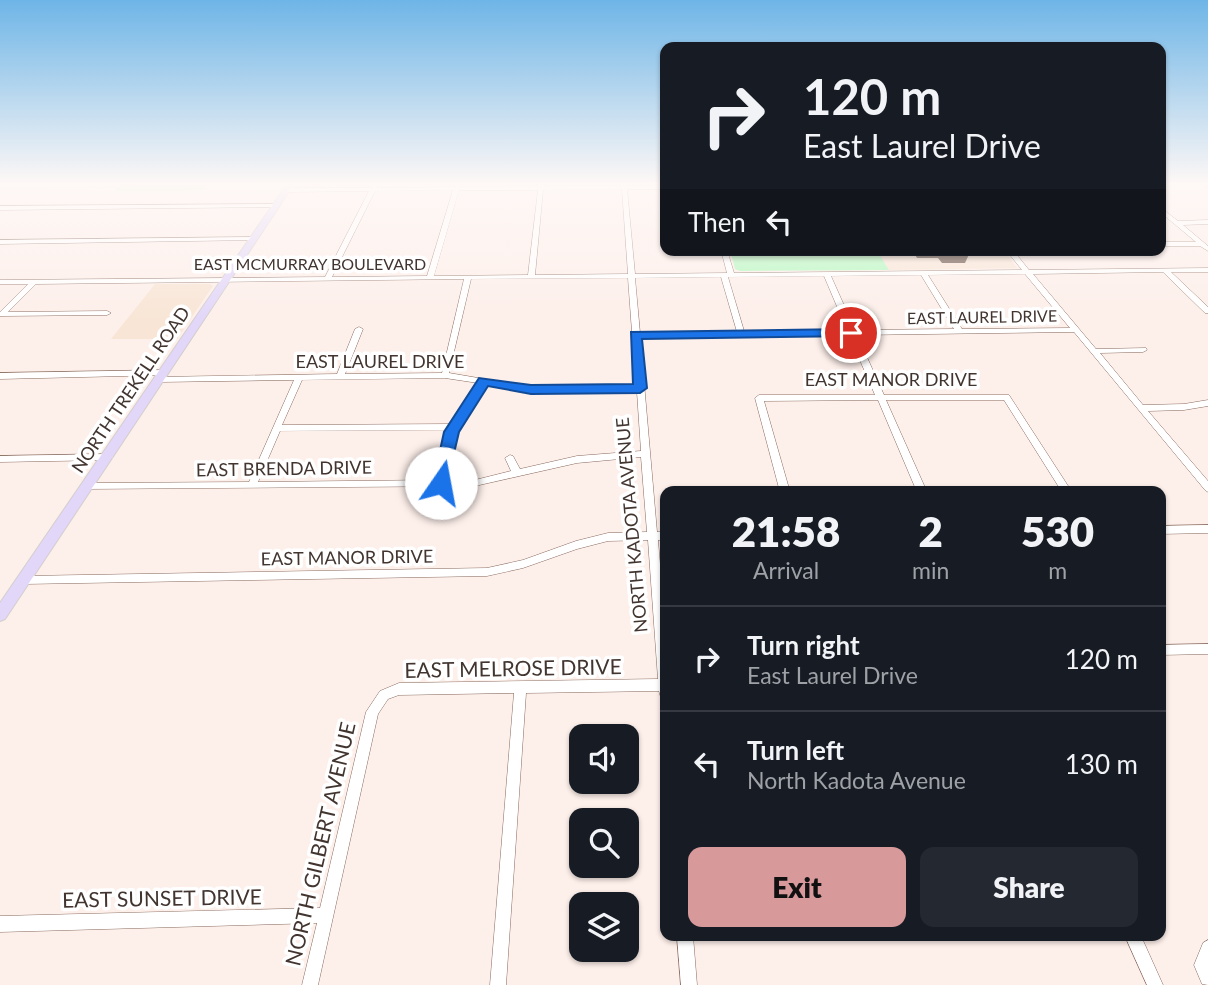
<!DOCTYPE html>
<style>
body{margin:0;font-family:Lato,sans-serif;background:#242831;color:#f1f3f6;height:100vh;display:flex;flex-direction:column;font-size:26px;white-space:nowrap}
*{box-sizing:border-box;margin:0}
p{font-size:23px;color:#9ea1a6}
.icon{flex:none;width:38px;height:38px;fill:none;stroke:currentColor;stroke-width:2;stroke-linecap:round;stroke-linejoin:round}
.map{position:relative;flex:1;overflow:hidden}
.details{position:absolute;left:660px;top:486px;width:506px;height:455px;display:flex;flex-direction:column;background:#171b24;border-radius:14px;box-shadow:0 2px 5px #0004}
.details>*{flex:none}
.hud{position:absolute;left:660px;top:42px;width:506px;height:214px;border-radius:14px;box-shadow:0 2px 5px #0004;background:#171b24;color:#f1f3f6;overflow:hidden}
.controls{position:absolute;left:569px;top:724px;display:grid;gap:14px}
.controls a{display:grid;place-items:center;width:70px;height:70px;border-radius:14px;background:#171b24;box-shadow:0 2px 5px #0004;font-size:35px}
.pin{position:absolute;display:grid;place-items:center;width:60px;height:60px;color:#fff;margin:-30px;border:4px solid #fff;border-radius:50%;box-shadow:0 2px 7px #0007}
.me{position:absolute;width:77px;margin:-38px;rotate:12deg;stroke-linejoin:round;filter:drop-shadow(0 0 5px #0008)}
.turn{display:flex;align-items:center;gap:24px;height:147px;padding:0 28px;font-size:32px}
.turn .icon{width:91px;height:91px;stroke-width:2.5}
.turn b{display:block;font-size:49px;line-height:60px}
.then{display:flex;align-items:center;height:66px;padding:0 28px;background:#0003;gap:14px;font-size:26px}
.eta{display:flex;justify-content:space-evenly;align-items:center;height:119px;text-align:center}
.eta b{font-size:42px;font-weight:800;line-height:49px}
.action{display:flex;gap:14px;margin-top:auto;padding:14px 28px}
.action a{flex:1;height:80px;border-radius:14px;background:#d8999b;color:#111;font-size:28px;font-weight:800;line-height:80px;text-align:center}
.action a+a{background:#242831;color:#f1f3f6}
ul{padding:0;list-style:none}
li{display:flex;align-items:center;gap:21px;height:105px;padding:0 28px;border-top:2px solid #363941}
li div{flex:1}
li b{display:block;font-size:26px}
li em{font-style:normal}
.map>svg:first-child{display:block}
.commercial{fill:#f8e5d5}
.education{fill:#f6e2f1}
.green{fill:#b4f8be}
.lines{fill:none;stroke-linecap:round;stroke-linejoin:round}
.minor-casing{stroke:#886b5f;stroke-width:1}
.major-casing{stroke:#d2cfcd;stroke-width:2}
.minor{fill:#fff;fill-rule:evenodd}
.major{fill:#e2d6f9;fill-rule:evenodd}
.wall{fill:#6a5147}
.route{fill:#1a73e8;stroke:#114b97;stroke-width:2}
.labels{text-anchor:middle;stroke-width:7;stroke-linejoin:round;paint-order:stroke}
.far-street-label{font-size:16px;fill:#423530;stroke:#fff}
.street-label{font-size:18px;fill:#423530;stroke:#fff}
.near-street-label{font-size:21px;fill:#423530;stroke:#fff}
</style>
<div class="map">
<svg width="1208" height="985" viewBox="0 0 1208 985">
<rect width="100%" height="100%" fill="#fdefea"/>
<path class="commercial" d="M877 250H1004L1017 268 889 270Z
M155 284H210L213 286 177 339H111Z"/>
<path class="education" d="M0 184H122L116 189 0 190Z"/>
<path class="green" d="M122 184H208L203 190 115 191Z
M730 250H877L889 270 740 271 735 269Z"/>
<g class="lines">
<defs>
<path id="minor" d="M373 184H377V188L455 187 456 184H460V187L538 186V184H544V186H621V184H627V186L665 185V189H627L635 274 727 273 721 250H727L734 273 1022 270 1006 250H1013L1029 270 1208 268V272H1171L1208 307V313H1205L1163 272 1033 274 1096 349 1146 348 1147 350 1143 352 1100 353 1143 405 1184 404 1208 400V406L1184 410 1148 411 1208 481V492L1205 490 1074 332 857 335 884 395H1009L1072 492H1062L1004 400H886L927 492H917L878 400 764 401 790 492H780L755 398 759 395H875L849 335 640 337 657 532H665V540H658L665 624V700L661 698 659 691 526 693 506 985H490L514 693 399 695 388 699 378 714 318 985H302L317 923 0 932V916L320 908 366 712 380 691 399 683 658 679 648 540 608 541 577 549 523 568 487 576 24 584 20 583 19 580 20 577 24 576 487 568 523 560 576 541 608 533 647 532 641 457 577 463 475 486 84 489 82 487 84 485 87 483 249 482 294 380 160 382 156 379 157 377 337 374 355 329 359 327 363 329 345 374 442 373 464 279 36 284 8 312 107 311 111 313 107 315 2 316H0V312L28 284H0V280L325 277 369 191 287 192 284 190 287 188H371ZM622 189 628 274 535 275 543 190ZM453 190 427 276 332 277 375 191ZM459 190H538L528 275 434 276ZM1025 274 1070 328 962 329 928 275ZM921 275 954 329 855 330 831 276ZM824 276 847 330 744 331 728 277ZM721 277 737 332 640 333 635 278ZM628 278 636 386 531 387 449 373 471 279ZM445 378 478 383 452 424 282 425 302 380ZM486 385 531 393 637 392 641 451 577 456 520 469 513 456 510 455 505 458 511 471 475 480H446L455 432ZM448 430 437 480 258 482 280 431Z
M1203 184H1208V187Z
M279 204V206L277 207 0 210V206Z
M1160 207 1178 221 1208 220V224L1183 225 1208 246V251L1200 246H1160V242H1196L1160 212Z
M253 237 256 239 255 240 0 244V240Z
M164 370 167 371V375L0 379V373Z
M108 454 113 457 108 460 0 462V456Z
M1208 525V533L1160 534V526Z
M1208 644V654L1160 655V645Z
M677 936H693L697 985H681Z
M1125 936H1141L1163 985H1147Z
M1208 940V985L1202 984 1194 965 1203 943Z"/>
<path id="major" d="M287 184H294L5 619 0 621V603Z"/>
</defs>
<use href="#minor" class="minor-casing"/>
<use href="#major" class="major-casing"/>
<use href="#minor" class="minor"/>
<use href="#major" class="major"/>
</g>
<path class="wall" d="M912 250H971L965 263H942L938 258H917Z"/>
<linearGradient id="sky" x2="0" y2="1"><stop stop-color="#6eb5e7"/><stop offset="0.57" stop-color="#fef8f6"/><stop offset="1" stop-color="#fef8f6" stop-opacity="0"/></linearGradient>
<rect width="1208" height="322" fill="url(#sky)"/>
<path class="route" d="M851 329 858 333 856 336 642 339 647 388 640 393 531 394 488 386 459 432 446 487H435L433 483 444 432 479 378 531 385 633 384 631 332Z"/>
<g class="labels">
<g class="far-street-label">
<text x="310" y="270">EAST MCMURRAY BOULEVARD</text>
<text transform="translate(982 317) rotate(-1)" y="6">EAST LAUREL DRIVE</text>
</g>
<g class="street-label">
<text x="380" y="368">EAST LAUREL DRIVE</text>
<text x="891" y="386">EAST MANOR DRIVE</text>
<text transform="translate(131 390) rotate(-56)" y="6">NORTH TREKELL ROAD</text>
<text transform="translate(284 469) rotate(-1)" y="6">EAST BRENDA DRIVE</text>
<text transform="translate(632 525) rotate(-95)" y="6">NORTH KADOTA AVENUE</text>
<text transform="translate(347 558) rotate(-1)" y="6">EAST MANOR DRIVE</text>
</g>
<g class="near-street-label">
<text transform="translate(513 669) rotate(-1)" y="7">EAST MELROSE DRIVE</text>
<text transform="translate(321 844) rotate(-77)" y="7">NORTH GILBERT AVENUE</text>
<text transform="translate(162 899) rotate(-1)" y="7">EAST SUNSET DRIVE</text>
</g>
</g>
</svg>
<div class="controls">
<a><svg class="icon" aria-label="sound" viewBox="0 0 24 24"><path d="M4 9h4l5-4v14l-5-4H4zM17 9q2 3 0 6"/></svg></a>
<a><svg class="icon" aria-label="search" viewBox="0 0 24 24"><circle cx="10" cy="10" r="6"/><path d="M15 15l6 6"/></svg></a>
<a><svg class="icon" aria-label="layers" viewBox="0 0 24 24"><path d="M12 4l9 5-9 5-9-5zM3 14l9 5 9-5"/></svg></a>
</div>
<div class="pin" style="left:851px;top:333px;background:#d93025"><svg class="icon" aria-label="arrive" viewBox="0 0 24 24"><path d="M6 21V4h12l-3 4 3 4H6"/></svg></div>
<svg class="me" style="left:441px;top:483px" viewBox="-20 -20 40 40"><circle r="19" fill="#fff"/><path d="M0-13L10 11 0 6-10 11z" fill="#1a73e8"/></svg>
<div class="hud">
<div class="turn"><svg class="icon" aria-label="right" viewBox="0 0 24 24"><path d="M7 20v-9h11M14 6l5 5-5 5"/></svg><div><b>120 m</b>East Laurel Drive</div></div>
<div class="then">Then<svg class="icon" aria-label="left" viewBox="0 0 24 24"><path d="M17 20v-9H6M10 6l-5 5 5 5"/></svg></div>
</div>
<section class="details">
<div class="eta">
<div><b>21:58</b><p>Arrival</p></div>
<div><b>2</b><p>min</p></div>
<div><b>530</b><p>m</p></div>
</div>
<ul>
<li><svg class="icon" aria-label="right" viewBox="0 0 24 24"><path d="M7 20v-9h11M14 6l5 5-5 5"/></svg><div><b>Turn right</b><p>East Laurel Drive</p></div><em>120 m</em></li>
<li><svg class="icon" aria-label="left" viewBox="0 0 24 24"><path d="M17 20v-9H6M10 6l-5 5 5 5"/></svg><div><b>Turn left</b><p>North Kadota Avenue</p></div><em>130 m</em></li>
</ul>
<div class="action"><a>Exit</a><a>Share</a></div>
</section>
</div>
